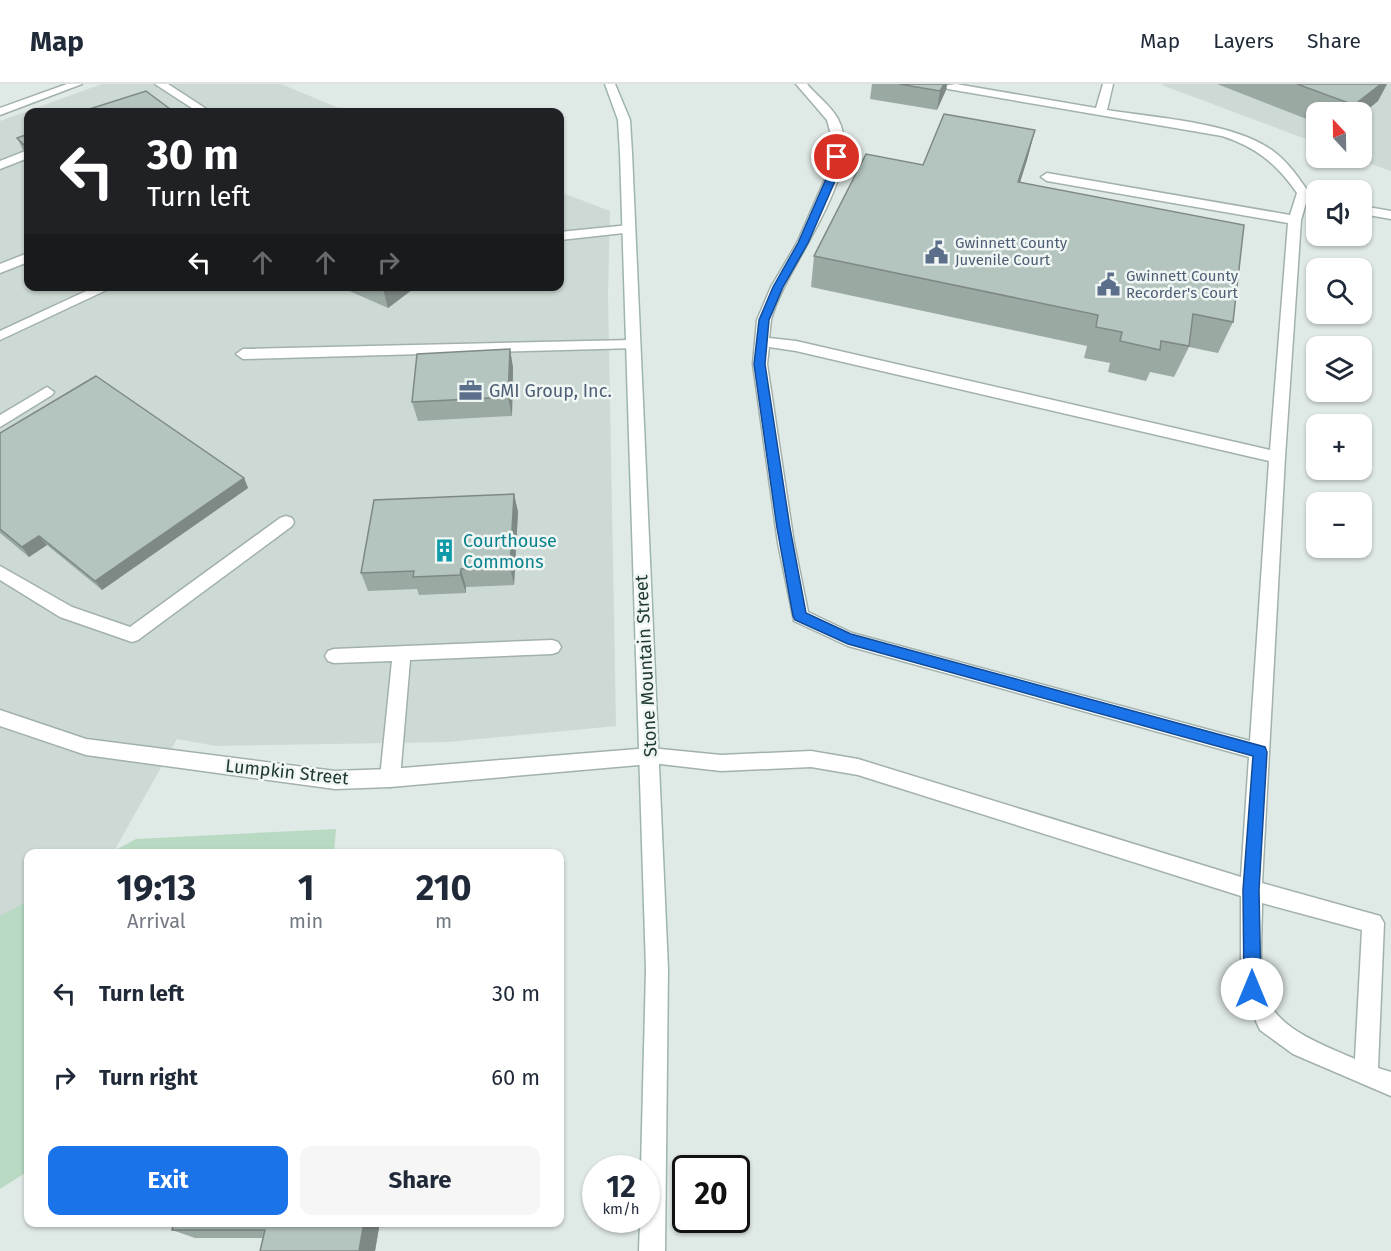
<!DOCTYPE html>
<meta charset="utf-8">
<style>
body{margin:0;font-family:"Fira Sans",sans-serif;background:#f6f6f7;color:#1f2937;height:100vh;display:flex;flex-direction:column;font-size:22px;white-space:nowrap}
*{box-sizing:border-box;margin:0}
p{font-size:20px;color:#747a83}
.icon{flex:none;width:33px;height:33px;fill:none;stroke:currentColor;stroke-width:2;stroke-linecap:round;stroke-linejoin:round}
.map{position:relative;flex:1;overflow:hidden}
.panel{position:absolute;left:24px;top:765px;width:540px;height:378px;display:flex;flex-direction:column;background:#fff;border-radius:12px;box-shadow:0 2px 4px #0004}
.panel>*{flex:none}
.top-card{position:absolute;left:24px;top:24px;width:540px;height:183px;border-radius:12px;box-shadow:0 2px 4px #0004;background:#202124;color:#fff;overflow:hidden}
.needle{width:39px;rotate:338deg}
.fabs{position:absolute;left:1306px;top:18px;display:grid;gap:12px}
.fabs a{display:grid;place-items:center;width:66px;height:66px;border-radius:12px;background:#fff;box-shadow:0 2px 4px #0004;font-size:30px}
.speed{position:absolute;left:582px;top:1071px;display:flex;gap:12px;font-size:30px;font-weight:700;text-align:center}
.speed>*{display:grid;place-content:center;width:78px;height:78px;border-radius:50%;background:#fff;box-shadow:0 2px 4px #0004;line-height:1}
.speed small{font-size:15px;font-weight:400}
.speed .limit{border:3px solid #111;border-radius:9px;background:#fff;color:#111}
.pin{position:absolute;display:grid;place-items:center;width:51px;height:51px;color:#fff;margin:-26px;border:3px solid #fff;border-radius:50%;box-shadow:0 2px 6px #0007}
.me{position:absolute;width:66px;margin:-33px;rotate:0deg;stroke-linejoin:round;filter:drop-shadow(0 0 4px #0008)}
.turn{display:flex;align-items:center;gap:21px;height:126px;padding:0 24px;font-size:27px}
.turn .icon{width:78px;height:78px;stroke-width:2.5}
.turn b{display:block;font-size:42px;line-height:51px}
.lanes{display:flex;align-items:center;height:57px;padding:0 24px;background:#0003;justify-content:center;gap:30px;direction:ltr}
.lanes .off{opacity:.35}
.eta{display:flex;justify-content:space-evenly;align-items:center;height:102px;text-align:center}
.eta b{font-size:36px;font-weight:700;line-height:42px}
.action{display:flex;gap:12px;margin-top:auto;padding:12px 24px}
.action a{flex:1;height:69px;border-radius:12px;background:#1a73e8;color:#fff;font-size:24px;font-weight:700;line-height:69px;text-align:center}
.action a+a{background:#f6f6f7;color:#1f2937}
ul{padding:0;list-style:none}
li{display:flex;align-items:center;gap:18px;height:84px;padding:0 24px}
li div{flex:1}
li b{display:block;font-size:22px}
li em{font-style:normal}
header{display:flex;align-items:center;gap:36px;box-sizing:border-box;height:84px;padding:0 30px;background:#fff;border-bottom:2px solid #e0e1e3}
header strong{font-size:28px}
nav{display:flex;gap:33px;margin-inline-start:auto;font-size:21px}
.map>svg:first-child{display:block}
.built{fill:#cdd9d4}
.green{fill:#b8dac3}
.lines{fill:none;stroke-linecap:round;stroke-linejoin:round}
.service-casing{stroke:#a2b1ac;stroke-width:3}
.minor-casing{stroke:#a2b1ac;stroke-width:3}
.tertiary-casing{stroke:#a2b1ac;stroke-width:3}
.secondary-casing{stroke:#9eb5ae;stroke-width:3}
.service{fill:#fff;fill-rule:evenodd}
.minor{fill:#fff;fill-rule:evenodd}
.tertiary{fill:#fff;fill-rule:evenodd}
.secondary{fill:#fff;fill-rule:evenodd}
.wall{fill:#9ba9a3}
.shaded-wall{fill:#7e8985}
.building{fill:#b4c4be;stroke:#7e8985;stroke-width:1.5}
.route{fill:#1a73e8;stroke:#114b97;stroke-width:1.5}
.labels{text-anchor:middle;stroke-width:5;stroke-linejoin:round;paint-order:stroke}
.far-service-label{font-size:15px;fill:#4e5e75;stroke:#eff6f3;text-anchor:start}
.service-label{font-size:18px;fill:#4e5e75;stroke:#eff6f3;text-anchor:start}
.culture-label{font-size:18px;fill:#0d838f;stroke:#eff6f3;text-anchor:start}
.street-label{font-size:18px;fill:#213933;stroke:#eff6f3}
</style>
<header>
<strong>Map</strong>
<nav><a>Map</a><a>Layers</a><a>Share</a></nav>
</header>
<div class="map">
<svg width="1391" height="1167" viewBox="0 0 1391 1167">
<rect width="100%" height="100%" fill="#dfe9e5"/>
<path class="built" d="M102 0H281L348 28H28V202H560V108L610 127 608 211 616 642 448 658 216 662 177 655 113 769 28 770V923L0 975V37Z
M1164 0H1391V87L1354 74H1362V28H1317V59L1162 1Z"/>
<path class="green" d="M336 745 334 769H110L136 755Z
M28 817V1087L0 1105V832Z"/>
<g class="lines">
<defs>
<path id="service" d="M155 0H168L211 28H198Z
M796 0H807C816 11 831 22 838 35 867 90 784 182 771 236 770 242 770 248 769 254L796 257 1270 366 1288 139 1047 97 1041 93 1047 89 1290 131 1297 109C1277 80 1256 63 1222 52L948 5 943 2 956 0 1096 24 1103 0H1113L1107 26C1155 34 1234 38 1273 67 1288 78 1299 94 1309 109L1301 136 1285 373 1262 799 1380 832 1384 839 1378 984 1391 988V1012L1293 970 1260 946 1241 905V812L858 691 811 683 721 687 643 678 640 672 643 666 650 664 721 671 811 667 858 675 1241 793 1249 673 848 562 794 537 778 459 753 280 757 236 771 203 797 159 828 88 833 58 827 36ZM769 263 796 267 1269 377 1250 657 852 549 808 528 794 459 767 280ZM1262 819 1362 846 1355 975C1322 960 1271 944 1263 903 1259 882 1262 842 1262 819Z
M28 66V74L0 85V77Z
M1362 122 1391 127V135L1362 130Z
M629 141 635 145 633 148 560 156V148Z
M28 169V178L0 189V180Z
M97 202H115L0 256V247Z
M632 256 637 258 639 261 637 264 243 275 236 270 243 265Z
M47 303 54 308 52 311 0 343V331Z
M286 432 292 434 294 438 292 442 138 556 132 558 60 533 0 496V482L72 523 130 543 280 434Z
M552 556 558 558 561 563 558 568 552 570 410 576 400 694 397 700 390 703 383 700 380 694 392 577 334 579 328 577 325 572 328 567 334 565Z"/>
<path id="minor" d="M0 626 86 655 335 687 390 685 650 664 657 666 660 672 657 678 650 680 390 703 335 705 86 671 0 642Z"/>
<path id="tertiary" d="M67 0H82L0 31V24Z"/>
<path id="secondary" d="M605 0H615L630 36 632 69 668 885 665 1167H639L640 1136H646V1084H641L646 885 620 69 618 36Z"/>
</defs>
<use href="#service" class="service-casing"/>
<use href="#minor" class="minor-casing"/>
<use href="#tertiary" class="tertiary-casing"/>
<use href="#secondary" class="secondary-casing"/>
<use href="#service" class="service"/>
<use href="#minor" class="minor"/>
<use href="#tertiary" class="tertiary"/>
<use href="#secondary" class="secondary"/>
</g>
<path class="wall" d="M872 0H947L946 6 937 26 870 15Z
M1217 0H1387L1378 17 1362 30V28H1317V39Z
M1035 46 1027 76 1020 99 1233 238 1218 269 1189 263 1174 293 1150 288 1146 297 1108 288 1110 279 1084 274 1087 262 811 203 814 172 923 81Z
M28 50V75L17 54Z
M338 202H417L388 224Z
M510 265 513 284 512 332 418 337 412 318Z
M0 349 244 394 248 404 102 506 47 461 29 473 0 449Z
M514 410 518 428 514 501 466 503V509L419 511 417 505 368 507 361 489Z
M174 1138H380L375 1167 263 1154H195L172 1146Z"/>
<path class="shaded-wall" d="M941 0H947L946 6 937 26Z
M1381 0H1387L1378 17 1362 30V28H1350L1354 21Z
M1035 46 1027 76 1010 129 1018 98Z
M387 202H417L388 224 383 205Z
M510 265 513 284 512 332 508 313Z
M244 394 248 404 102 506 95 497Z
M514 410 518 428 514 501 510 483Z
M39 452 47 461 29 473 22 463Z
M461 485 466 503V509L460 491Z
M364 1138H380L375 1167H359Z"/>
<path class="building" d="M899 0H944L940 7Z
M1297 0H1381L1354 21Z
M146 7 174 28H80Z
M944 30 1035 46 1018 98 1244 141 1233 238 1193 230 1189 262 1161 257 1160 266 1120 257 1122 248 1096 243 1098 231 814 172 866 70 923 81Z
M28 50V65L17 54Z
M376 202H387L383 205Z
M510 265 508 313 412 318 417 270Z
M96 292 244 394 95 497 39 452 22 463 0 445V349Z
M514 410 510 483 461 485 460 491 413 493 414 487 361 489 374 416Z
M174 1138H364L359 1167H260L265 1146H172Z"/>
<path class="route" d="M834 71 841 73 839 88 808 159 783 203 769 236 765 280 790 444 806 529 851 550 1265 663 1267 668 1259 806 1261 905 1258 910 1252 913 1246 910 1244 905 1243 806 1253 672 848 560 795 536 793 532 777 444 754 280 759 236 773 203 798 159 829 88Z"/>
<defs>
<symbol id="civic-bare" viewBox="-9 -9 18 18"><path d="M-.6-6.5H3V-4.5H.6V-3L4-1V1h2V6H-6V1h2V-1L-.6-3ZM-1.2 2.5V6h2.4V2.5Z" fill="#5c6f8a" stroke="#eff6f3" stroke-width="2.5" paint-order="stroke"/></symbol>
<symbol id="office-bare" viewBox="-9 -9 18 18"><path d="M-6-3h4V-5.5h4V-3h4V5H-6ZM-1-4.5V-3h2v-1.5ZM-6 0V1H6V0Z" fill="#5c6f8a" stroke="#eff6f3" stroke-width="2.5" paint-order="stroke"/></symbol>
<symbol id="building-bare" viewBox="-9 -9 18 18"><path d="M-4-6H4V6H1V3H-1V6H-4ZM-2.5-4.3h1.7v1.8h-1.7ZM.8-4.3h1.7v1.8H.8ZM-2.5-1h1.7V.8h-1.7ZM.8-1h1.7V.8H.8Z" fill="#0f9aa8" stroke="#eff6f3" stroke-width="2.5" paint-order="stroke"/></symbol>
</defs>
<g fill-rule="evenodd">
<use href="#civic-bare" x="920" y="152" width="33" height="33"/>
<use href="#civic-bare" x="1092" y="184" width="33" height="33"/>
<use href="#office-bare" x="454" y="290" width="33" height="33"/>
<use href="#building-bare" x="428" y="450" width="33" height="33"/>
</g>
<g class="labels">
<g class="far-service-label">
<text x="955" y="164">Gwinnett County<tspan x="955" dy="17">Juvenile Court</tspan></text>
<text x="1126" y="197">Gwinnett County<tspan x="1126" dy="17">Recorder's Court</tspan></text>
</g>
<g class="service-label">
<text x="489" y="313">GMI Group, Inc.</text>
</g>
<g class="culture-label">
<text x="463" y="463">Courthouse<tspan x="463" dy="21">Commons</tspan></text>
</g>
<g class="street-label">
<text transform="translate(646 582) rotate(-93)" y="6">Stone Mountain Street</text>
<text transform="translate(287 688) rotate(6)" y="6">Lumpkin Street</text>
</g>
</g>
</svg>
<div class="fabs">
<a><svg class="needle" viewBox="-14 -14 28 28"><path d="M0-13l5 13h-10z" fill="#e53935"/><path d="M0 13l5-13h-10z" fill="#747a83"/></svg></a>
<a><svg class="icon" aria-label="sound" viewBox="0 0 24 24"><path d="M4 9h4l5-4v14l-5-4H4zM17 9q2 3 0 6"/></svg></a>
<a><svg class="icon" aria-label="search" viewBox="0 0 24 24"><circle cx="10" cy="10" r="6"/><path d="M15 15l6 6"/></svg></a>
<a><svg class="icon" aria-label="layers" viewBox="0 0 24 24"><path d="M12 4l9 5-9 5-9-5zM3 14l9 5 9-5"/></svg></a>
<a>+</a>
<a>−</a>
</div>
<div class="speed"><div>12<small>km/h</small></div><div class="limit">20</div></div>
<div class="pin" style="left:837px;top:73px;background:#d93025"><svg class="icon" aria-label="arrive" viewBox="0 0 24 24"><path d="M6 21V4h12l-3 4 3 4H6"/></svg></div>
<svg class="me" style="left:1252px;top:905px" viewBox="-20 -20 40 40"><circle r="19" fill="#fff"/><path d="M0-13L10 11 0 6-10 11z" fill="#1a73e8"/></svg>
<div class="top-card">
<div class="turn"><svg class="icon" aria-label="left" viewBox="0 0 24 24"><path d="M17 20v-9H6M10 6l-5 5 5 5"/></svg><div><b>30 m</b>Turn left</div></div>
<div class="lanes"><svg class="icon" aria-label="left" viewBox="0 0 24 24"><path d="M17 20v-9H6M10 6l-5 5 5 5"/></svg><svg class="icon off" aria-label="ahead" viewBox="0 0 24 24"><path d="M12 20V5M6 11l6-6 6 6"/></svg><svg class="icon off" aria-label="ahead" viewBox="0 0 24 24"><path d="M12 20V5M6 11l6-6 6 6"/></svg><svg class="icon off" aria-label="right" viewBox="0 0 24 24"><path d="M7 20v-9h11M14 6l5 5-5 5"/></svg></div>
</div>
<section class="panel">
<div class="eta">
<div><b>19:13</b><p>Arrival</p></div>
<div><b>1</b><p>min</p></div>
<div><b>210</b><p>m</p></div>
</div>
<ul>
<li><svg class="icon" aria-label="left" viewBox="0 0 24 24"><path d="M17 20v-9H6M10 6l-5 5 5 5"/></svg><div><b>Turn left</b></div><em>30 m</em></li>
<li><svg class="icon" aria-label="right" viewBox="0 0 24 24"><path d="M7 20v-9h11M14 6l5 5-5 5"/></svg><div><b>Turn right</b></div><em>60 m</em></li>
</ul>
<div class="action"><a>Exit</a><a>Share</a></div>
</section>
</div>
